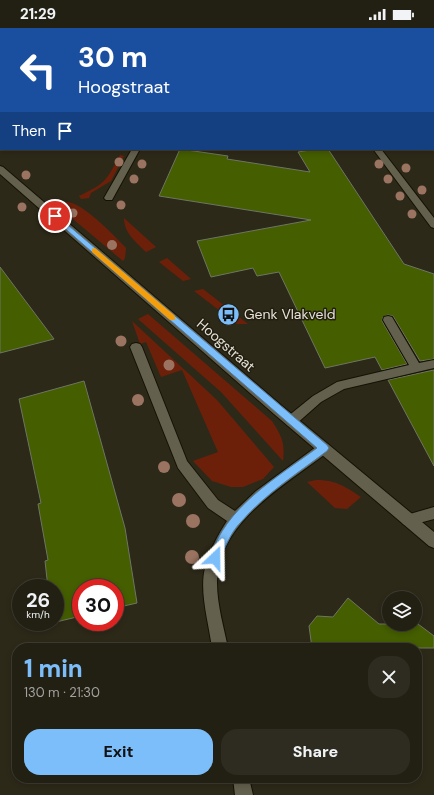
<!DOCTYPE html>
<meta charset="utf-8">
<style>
body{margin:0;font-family:"DM Sans",sans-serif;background:#2e2c21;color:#f1f3f6;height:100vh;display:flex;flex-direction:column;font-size:15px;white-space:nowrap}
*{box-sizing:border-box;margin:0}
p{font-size:13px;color:#a2a2a0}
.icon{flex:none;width:22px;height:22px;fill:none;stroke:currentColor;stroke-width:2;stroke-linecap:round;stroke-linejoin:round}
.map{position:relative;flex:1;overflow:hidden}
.sheet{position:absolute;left:12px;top:615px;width:410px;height:140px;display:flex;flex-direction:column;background:#221f13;border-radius:16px;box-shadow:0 2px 6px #0003,0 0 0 1px #3f3d33}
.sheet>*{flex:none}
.banner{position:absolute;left:0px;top:0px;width:434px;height:122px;box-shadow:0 2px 6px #0003,0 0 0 1px #3f3d33;background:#1a4fa0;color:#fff;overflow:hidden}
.controls{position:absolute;left:382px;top:563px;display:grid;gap:8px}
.controls a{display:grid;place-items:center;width:40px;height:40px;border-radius:50%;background:#221f13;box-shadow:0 2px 6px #0003,0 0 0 1px #3f3d33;font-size:20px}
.speed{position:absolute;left:12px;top:551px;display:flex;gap:8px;font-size:20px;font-weight:700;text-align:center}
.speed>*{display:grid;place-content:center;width:52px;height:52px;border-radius:50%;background:#221f13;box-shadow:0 2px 6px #0003,0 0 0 1px #3f3d33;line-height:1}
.speed small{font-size:10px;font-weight:400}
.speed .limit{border:6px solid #d22;background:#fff;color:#111}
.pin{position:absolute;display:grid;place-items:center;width:34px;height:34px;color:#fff;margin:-17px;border:2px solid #fff;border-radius:50%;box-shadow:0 1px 4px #0007}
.me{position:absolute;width:44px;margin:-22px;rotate:23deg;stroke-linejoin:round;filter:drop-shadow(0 0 3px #0008)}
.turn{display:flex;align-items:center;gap:14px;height:84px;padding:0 12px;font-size:18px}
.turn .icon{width:52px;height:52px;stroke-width:2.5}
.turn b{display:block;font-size:28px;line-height:34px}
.then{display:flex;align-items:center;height:38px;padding:0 12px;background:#0003;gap:8px;font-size:15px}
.round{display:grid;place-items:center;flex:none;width:42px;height:42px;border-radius:16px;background:#2e2c21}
.summary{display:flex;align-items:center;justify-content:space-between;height:68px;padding:0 12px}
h1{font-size:24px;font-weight:800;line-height:30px;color:#7cbef9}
.button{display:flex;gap:8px;margin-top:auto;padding:8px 12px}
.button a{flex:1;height:46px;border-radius:16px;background:#7cbef9;color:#111;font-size:16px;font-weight:800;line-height:46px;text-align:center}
.button a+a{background:#2e2c21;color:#f1f3f6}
.status{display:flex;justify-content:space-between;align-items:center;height:28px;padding:0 20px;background:#221f13;direction:ltr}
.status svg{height:11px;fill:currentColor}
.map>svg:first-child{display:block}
.green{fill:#6c200a}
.building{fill:#445e00;stroke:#6e7564}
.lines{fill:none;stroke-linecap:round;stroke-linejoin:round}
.lane-casing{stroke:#151204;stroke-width:2}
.street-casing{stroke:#151204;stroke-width:2}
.secondary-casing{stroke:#151204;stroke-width:2}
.lane{fill:#64604e;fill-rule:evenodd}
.street{fill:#64604e;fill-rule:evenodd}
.secondary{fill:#64604e;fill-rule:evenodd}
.tree{fill:#9a7361}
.route{fill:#7cbef9;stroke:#517ca2}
.slow{fill:#f59e0b}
.labels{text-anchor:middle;stroke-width:3;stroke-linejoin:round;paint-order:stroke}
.poi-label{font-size:14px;fill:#e5e2d8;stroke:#231f10;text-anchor:start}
.street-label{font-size:14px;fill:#e5e2d8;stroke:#231f10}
</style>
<div class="status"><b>21:29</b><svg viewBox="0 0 49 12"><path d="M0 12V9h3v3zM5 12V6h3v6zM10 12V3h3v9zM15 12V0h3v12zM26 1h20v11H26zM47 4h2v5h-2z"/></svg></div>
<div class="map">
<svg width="434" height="767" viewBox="0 0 434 767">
<rect width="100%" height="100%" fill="#2d2919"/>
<path class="green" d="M120 127 124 128 111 153 91 165 89 170 81 171 79 168C106 155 106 153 120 127Z
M68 174C84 176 115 208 126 220L125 230 123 233 55 176Z
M124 190 156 219 146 224C136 214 124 205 124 190Z
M167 230 191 251 183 253 159 234Z
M203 261 248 296H237L194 263Z
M148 286 272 393C282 409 285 414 283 433L221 364 138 291Z
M132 293 217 372 274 439 263 451 243 459H231L212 453 193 433 218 424 182 342 161 349 146 314 140 316Z
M316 452C336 452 344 458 361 469L347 481 335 480 307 454Z"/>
<path class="building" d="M180 121 228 128 227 131 310 144 298 124 316 121H328L404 236 434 246V331L420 333 393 288 388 287 383 289 382 293 407 336 382 342 375 329 325 340 279 244 257 248 253 240 211 249 197 213 311 192 159 168Z
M0 239 54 311 0 325Z
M434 342V438L388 352Z
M84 353 125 500 137 575 115 580V560H81V588L56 594 55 560H48L45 533 48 532 38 476 41 475 19 371Z
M348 570 379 596H418L434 608V620H312L309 598 317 588 333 589Z"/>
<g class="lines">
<defs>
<path id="lane" d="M433 14H434V19H433Z
M0 63H1V67H0Z
M388 288 392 289 419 335 434 332V340L344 361 321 374 295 397 291 398 287 397 285 393 287 389 313 368 337 354 409 337 383 292 384 289Z"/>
<path id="street" d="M433 12H434V16H433Z
M132 121H140L112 172H106L104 170Z
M373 121H381L434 190V200L431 199Z
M136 315 140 316 142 319 187 433 218 472 235 483 256 463 320 416 324 415 328 416 330 420 328 424C290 453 227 489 218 541 214 567 223 595 228 620H212C209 596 199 564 205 540 209 523 218 507 227 493L208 480 178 440 130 319 132 316Z
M434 479V491L408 498 403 496 401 492 403 488Z
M233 750H249L253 767H235Z"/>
<path id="secondary" d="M0 138 3 139 282 378 434 504V520L429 518 274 386 0 146Z"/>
</defs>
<use href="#lane" class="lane-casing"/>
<use href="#street" class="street-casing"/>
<use href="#secondary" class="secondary-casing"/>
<use href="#lane" class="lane"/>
<use href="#street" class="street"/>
<use href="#secondary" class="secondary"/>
</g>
<g class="tree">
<circle cx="119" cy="134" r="4.5"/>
<circle cx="142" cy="136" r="4.5"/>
<circle cx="379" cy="136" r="4.5"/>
<circle cx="406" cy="140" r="4.5"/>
<circle cx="26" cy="147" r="4.5"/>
<circle cx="134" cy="151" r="4.5"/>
<circle cx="388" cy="151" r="4.5"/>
<circle cx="422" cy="162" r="4.5"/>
<circle cx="400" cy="168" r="4.5"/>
<circle cx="121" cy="177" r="4.5"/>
<circle cx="22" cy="179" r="4.5"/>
<circle cx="73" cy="185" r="4.5"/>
<circle cx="412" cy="186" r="4.5"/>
<circle cx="112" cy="217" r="5"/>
<circle cx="121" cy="313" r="5.5"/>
<circle cx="169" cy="337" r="5.5"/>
<circle cx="138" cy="372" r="6"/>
<circle cx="164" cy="439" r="6"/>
<circle cx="179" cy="472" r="7"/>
<circle cx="193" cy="493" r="7"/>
<circle cx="192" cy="529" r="7"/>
</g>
<path class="route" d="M55 186 327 417 329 420 327 423C298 445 265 466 241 494 230 505 225 520 219 534L215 536 211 534 210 530C225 479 276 450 317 420L53 190V187Z"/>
<path class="slow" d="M95 220 175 288V292H170L92 224V221Z"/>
<defs>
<symbol id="bus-disc" viewBox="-11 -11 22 22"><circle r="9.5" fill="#7cbef9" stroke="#231f10"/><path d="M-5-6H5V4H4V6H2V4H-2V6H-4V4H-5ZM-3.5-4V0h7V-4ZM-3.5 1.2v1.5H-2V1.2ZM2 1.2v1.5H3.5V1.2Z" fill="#111"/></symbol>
</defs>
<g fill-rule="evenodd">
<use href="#bus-disc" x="216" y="274" width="25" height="25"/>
</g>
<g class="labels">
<g class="poi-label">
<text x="244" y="291">Genk Vlakveld</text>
</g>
<g class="street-label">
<text transform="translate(226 317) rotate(41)" y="5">Hoogstraat</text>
</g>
</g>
</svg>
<div class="controls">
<a><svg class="icon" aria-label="layers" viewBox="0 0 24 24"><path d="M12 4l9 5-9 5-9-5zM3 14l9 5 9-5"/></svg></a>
</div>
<div class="speed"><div>26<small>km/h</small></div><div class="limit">30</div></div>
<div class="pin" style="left:55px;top:188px;background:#d93025"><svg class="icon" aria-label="arrive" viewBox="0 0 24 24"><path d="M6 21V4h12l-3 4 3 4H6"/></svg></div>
<svg class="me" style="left:215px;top:530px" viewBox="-20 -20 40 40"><path d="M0-17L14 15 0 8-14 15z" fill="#7cbef9" stroke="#fff" stroke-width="4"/></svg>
<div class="banner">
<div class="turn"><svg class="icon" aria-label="left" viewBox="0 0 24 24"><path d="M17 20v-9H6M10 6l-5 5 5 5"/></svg><div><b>30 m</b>Hoogstraat</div></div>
<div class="then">Then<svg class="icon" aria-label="arrive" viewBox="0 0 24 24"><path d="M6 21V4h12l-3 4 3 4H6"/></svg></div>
</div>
<section class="sheet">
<div class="summary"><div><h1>1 min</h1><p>130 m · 21:30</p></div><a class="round"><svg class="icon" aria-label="close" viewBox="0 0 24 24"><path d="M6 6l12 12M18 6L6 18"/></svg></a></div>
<div class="button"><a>Exit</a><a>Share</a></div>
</section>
</div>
